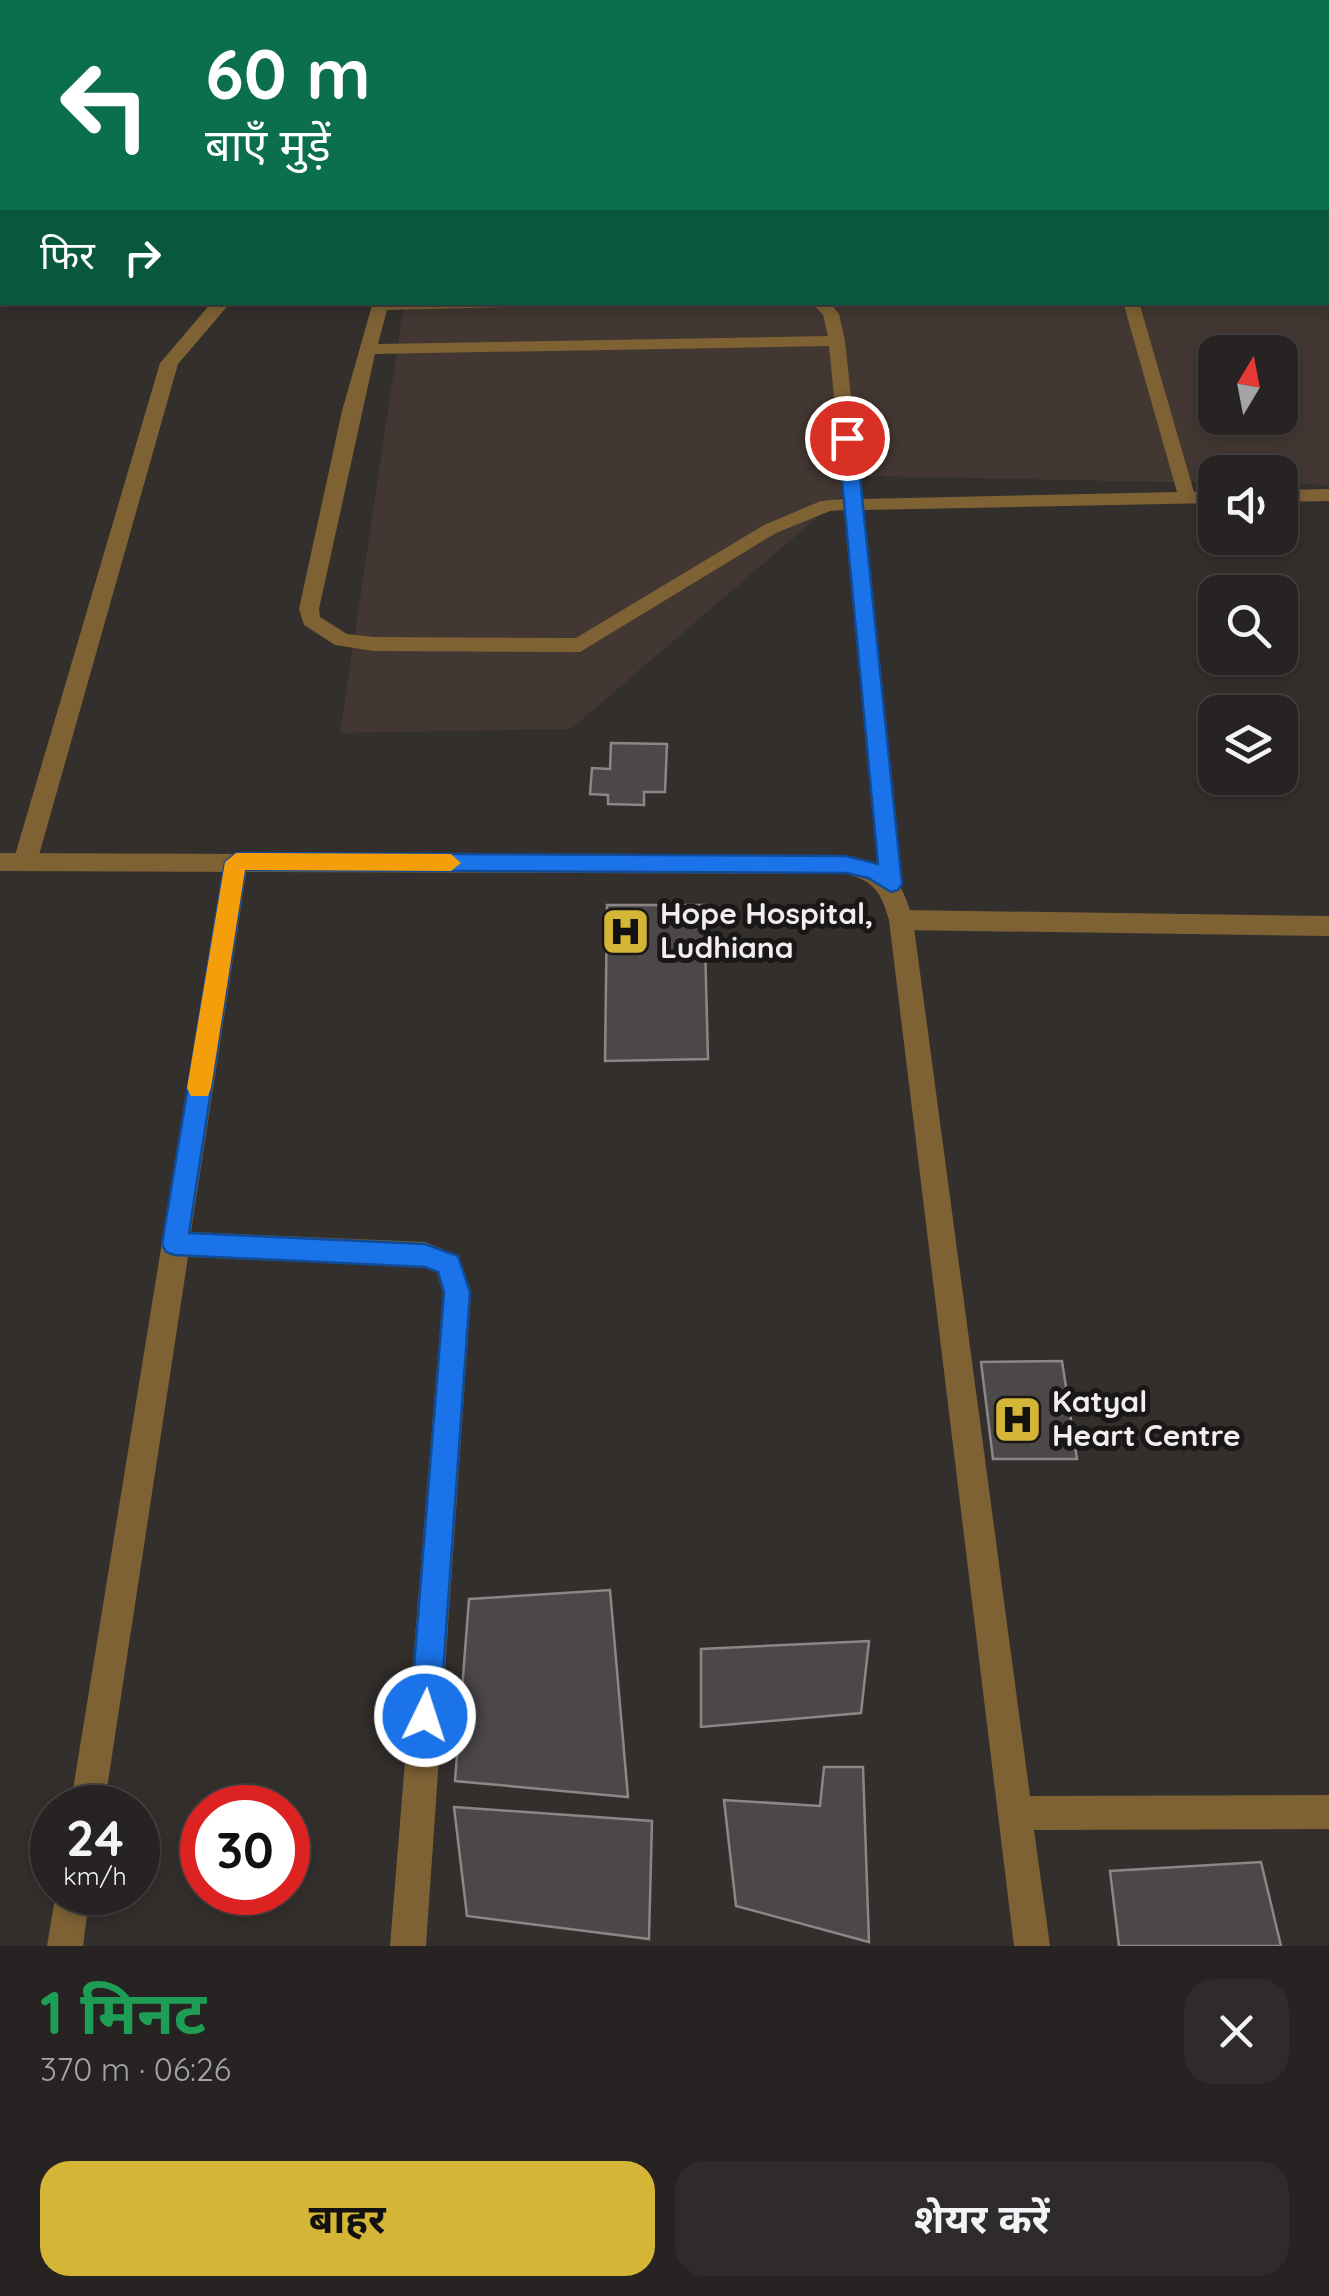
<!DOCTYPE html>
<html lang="hi">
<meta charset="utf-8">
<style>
body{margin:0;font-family:Quicksand,"Noto Sans Devanagari",sans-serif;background:#2e2b2a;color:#f1f3f6;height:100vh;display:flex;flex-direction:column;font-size:38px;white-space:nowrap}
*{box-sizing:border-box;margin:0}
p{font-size:32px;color:#a4a4a5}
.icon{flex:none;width:55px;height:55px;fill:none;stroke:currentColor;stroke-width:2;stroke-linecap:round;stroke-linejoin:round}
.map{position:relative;height:1946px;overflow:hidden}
.side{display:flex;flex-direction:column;background:#262322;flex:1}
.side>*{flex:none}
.banner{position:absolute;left:0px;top:0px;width:1330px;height:305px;box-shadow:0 5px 15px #0003,0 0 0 2px #424040;background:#0b6e4f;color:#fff;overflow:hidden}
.needle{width:65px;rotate:10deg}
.tools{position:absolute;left:1198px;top:335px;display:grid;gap:20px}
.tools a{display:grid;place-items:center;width:100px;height:100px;border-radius:20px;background:#262322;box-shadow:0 5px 15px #0003,0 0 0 2px #424040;font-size:50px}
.speed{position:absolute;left:30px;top:1785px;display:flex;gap:20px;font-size:50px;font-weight:700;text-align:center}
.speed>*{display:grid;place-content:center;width:130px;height:130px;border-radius:50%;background:#262322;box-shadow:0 5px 15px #0003,0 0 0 2px #424040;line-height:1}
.speed small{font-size:25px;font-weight:400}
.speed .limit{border:15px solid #d22;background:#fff;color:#111}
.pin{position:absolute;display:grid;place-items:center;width:85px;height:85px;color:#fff;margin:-42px;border:5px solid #fff;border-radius:50%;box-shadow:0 2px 10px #0007}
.me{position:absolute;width:110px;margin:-55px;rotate:4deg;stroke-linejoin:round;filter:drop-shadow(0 0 8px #0008)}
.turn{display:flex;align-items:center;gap:35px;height:210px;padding:0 40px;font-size:45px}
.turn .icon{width:130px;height:130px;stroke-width:2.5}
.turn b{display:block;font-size:70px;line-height:85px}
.then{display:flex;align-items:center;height:95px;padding:0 40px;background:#0003;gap:20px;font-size:38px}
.round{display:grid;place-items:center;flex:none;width:105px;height:105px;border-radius:30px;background:#2e2b2a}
.overview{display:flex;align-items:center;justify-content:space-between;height:170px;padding:0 40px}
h1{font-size:60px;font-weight:700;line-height:75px;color:#1e9e55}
.primary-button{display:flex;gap:20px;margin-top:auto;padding:20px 40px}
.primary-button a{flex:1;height:115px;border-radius:30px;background:#d5b535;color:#111;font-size:40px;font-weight:700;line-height:115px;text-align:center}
.primary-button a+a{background:#2e2b2a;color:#f1f3f6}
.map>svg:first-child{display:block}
.built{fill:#423732;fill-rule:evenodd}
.building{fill:#4c4748;stroke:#8c8688;stroke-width:2.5}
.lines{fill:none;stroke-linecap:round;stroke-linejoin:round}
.service{fill:#7e6234;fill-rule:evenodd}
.minor{fill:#7e6234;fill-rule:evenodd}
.tertiary{fill:#7e6234;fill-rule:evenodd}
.route{fill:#1a73e8;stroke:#114b97;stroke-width:2.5}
.slow{fill:#f59e0b}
.labels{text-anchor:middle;stroke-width:10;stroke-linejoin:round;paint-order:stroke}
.poi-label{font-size:30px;font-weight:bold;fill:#f1eeed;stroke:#1a1816;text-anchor:start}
</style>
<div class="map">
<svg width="1329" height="1946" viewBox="0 0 1329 1946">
<rect width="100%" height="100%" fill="#332f2d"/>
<path class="built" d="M450 0H1281L1282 2H450Z
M1328 102 1329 485 1280 484V472H1215V483L865 476 571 729 340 733 404 303 1328 302ZM1215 352H1280V418H1215Z"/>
<path class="building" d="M818 0H1010V2H819Z
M1063 0H1197V2H1063Z
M611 743 667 744 665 792H644V805L608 804V795L590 794 592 768 610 769Z
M607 905H704L708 1059 605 1061Z
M1062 1361 1077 1459H993L981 1362Z
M610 1590 628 1797 455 1781 469 1599Z
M869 1641 861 1713 701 1727V1649Z
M824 1767H863L869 1942 736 1906 724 1800 820 1806Z
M454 1807 652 1821 649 1939 467 1916Z
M1261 1862 1281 1946H1119L1110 1871Z"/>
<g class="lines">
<path class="service" d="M550 0H564V2H551Z
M758 0H772L773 2H760Z
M1032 0H1046L1047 2H1034Z
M373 302H518L510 307 387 310 378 344 828 336 823 315 811 302H829L839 314 845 341 862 499 1177 492 1123 302H1139L1194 492 1215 491V503L863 510 902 884 891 892 880 884 845 510 830 511 776 533 580 652 373 651 335 645 304 625 299 609 342 411ZM829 346 844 499 821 501 764 525 576 638 373 637 347 634 320 617 319 609 375 354Z
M1329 489V501L1280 502V490Z"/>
<path class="minor" d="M2 0H16L2 5Z
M244 0H258V2H244Z
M2 26V44L0 45V27Z
M212 302H231L178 364 37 862 25 871 17 868 13 862 160 363Z
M236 852 248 861 191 1232 425 1242 459 1256 471 1293 426 1946H390L443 1293 437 1273 424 1267 188 1257 104 1808H70L224 861Z
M901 910 1329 916V936L901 930 892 927 889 920 892 913Z
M56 1892H90L83 1946H47Z"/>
<path class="tertiary" d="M1305 0H1319L1320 2H1306Z
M1328 28 1329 29V41L1328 40Z
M0 853 846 856C891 866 900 876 913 920L1030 1796 1329 1795V1829L1034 1830 1050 1946H1014L889 920C881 893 875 881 846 874L0 871Z"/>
</g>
<path class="route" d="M847 433 856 438 902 884 898 890 891 892 868 878 846 873 245 870 189 1233 425 1244 458 1256 470 1292 440 1716 436 1726 425 1730 414 1726 410 1716 444 1292 438 1272 425 1267 175 1255 166 1252 162 1244 225 862 236 853 846 856 878 864 838 438Z"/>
<path class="slow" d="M236 853 451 854 461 863 451 871 245 870 211 1088 208 1096H191L187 1088 225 862Z"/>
<defs>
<symbol id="hospital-square" viewBox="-11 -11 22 22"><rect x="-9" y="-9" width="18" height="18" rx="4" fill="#d5b535" stroke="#1a1816"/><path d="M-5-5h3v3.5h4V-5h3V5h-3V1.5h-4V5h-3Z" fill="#111"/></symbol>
</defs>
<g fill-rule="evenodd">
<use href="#hospital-square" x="598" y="904" width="55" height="55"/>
<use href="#hospital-square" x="990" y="1392" width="55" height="55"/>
</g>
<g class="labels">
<g class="poi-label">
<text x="660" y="924">Hope Hospital,<tspan x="660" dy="34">Ludhiana</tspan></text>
<text x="1052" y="1412">Katyal<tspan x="1052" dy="34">Heart Centre</tspan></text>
</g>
</g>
</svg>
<div class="tools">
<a><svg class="needle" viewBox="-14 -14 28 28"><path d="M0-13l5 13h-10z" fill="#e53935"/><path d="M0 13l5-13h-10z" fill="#a4a4a5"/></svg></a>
<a><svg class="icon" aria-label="sound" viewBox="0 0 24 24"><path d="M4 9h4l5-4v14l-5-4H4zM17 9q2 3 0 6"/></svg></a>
<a><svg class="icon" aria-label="search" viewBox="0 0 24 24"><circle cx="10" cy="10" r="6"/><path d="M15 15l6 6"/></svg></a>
<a><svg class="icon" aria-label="layers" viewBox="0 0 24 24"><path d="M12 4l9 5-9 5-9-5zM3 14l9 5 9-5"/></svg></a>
</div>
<div class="speed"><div>24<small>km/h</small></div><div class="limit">30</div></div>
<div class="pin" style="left:847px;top:438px;background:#d93025"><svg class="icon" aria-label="arrive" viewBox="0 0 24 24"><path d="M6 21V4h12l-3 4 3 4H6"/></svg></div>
<svg class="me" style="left:425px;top:1716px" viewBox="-20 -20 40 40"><circle r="17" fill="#1a73e8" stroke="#fff" stroke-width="3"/><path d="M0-11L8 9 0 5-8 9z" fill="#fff"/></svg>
<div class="banner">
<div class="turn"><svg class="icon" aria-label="left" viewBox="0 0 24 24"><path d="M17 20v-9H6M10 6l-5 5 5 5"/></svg><div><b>60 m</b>बाएँ मुड़ें</div></div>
<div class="then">फिर<svg class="icon" aria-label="right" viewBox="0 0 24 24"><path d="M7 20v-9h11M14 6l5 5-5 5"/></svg></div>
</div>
</div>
<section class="side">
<div class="overview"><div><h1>1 मिनट</h1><p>370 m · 06:26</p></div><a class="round"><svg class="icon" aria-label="close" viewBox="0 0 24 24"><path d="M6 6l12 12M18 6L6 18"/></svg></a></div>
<div class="primary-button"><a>बाहर</a><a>शेयर करें</a></div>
</section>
